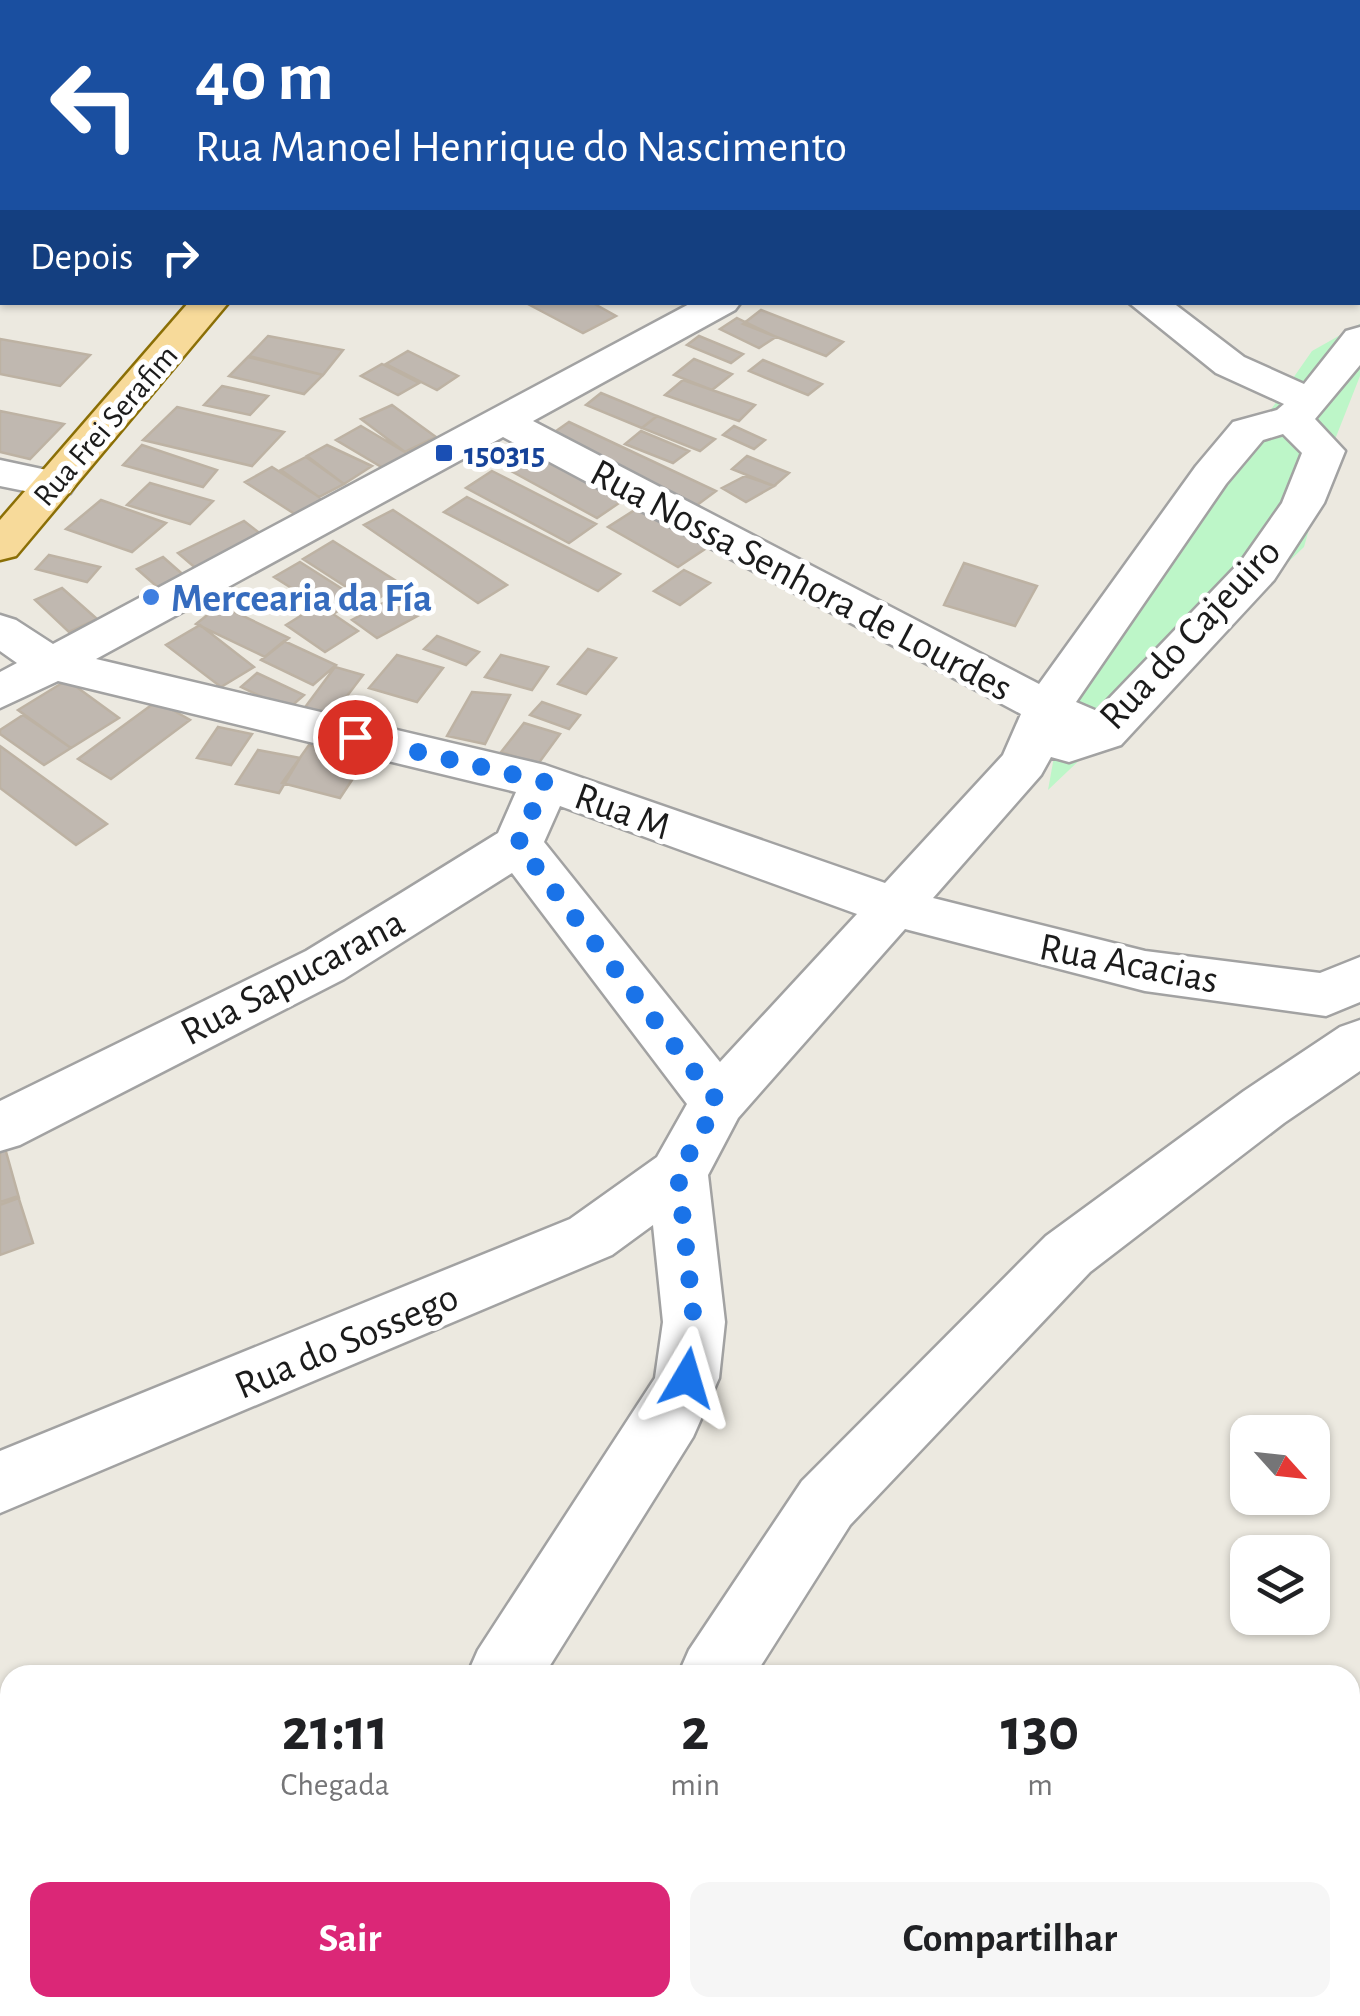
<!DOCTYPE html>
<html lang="pt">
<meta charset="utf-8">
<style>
body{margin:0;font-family:"Alegreya Sans",sans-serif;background:#f6f6f6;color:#202124;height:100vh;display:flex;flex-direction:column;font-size:38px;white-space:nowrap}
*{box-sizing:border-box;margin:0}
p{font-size:32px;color:#757577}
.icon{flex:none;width:55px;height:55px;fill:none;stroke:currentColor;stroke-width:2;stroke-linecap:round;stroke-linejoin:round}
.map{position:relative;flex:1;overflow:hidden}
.details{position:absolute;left:0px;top:1665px;width:1360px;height:352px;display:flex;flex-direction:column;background:#fff;border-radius:30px 30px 0 0;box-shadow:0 2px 8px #0004}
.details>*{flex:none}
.hud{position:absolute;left:0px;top:0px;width:1360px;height:305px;box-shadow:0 2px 8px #0004;background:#1a4fa0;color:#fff;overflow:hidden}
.needle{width:65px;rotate:117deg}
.controls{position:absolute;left:1230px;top:1415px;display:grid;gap:20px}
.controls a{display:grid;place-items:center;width:100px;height:100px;border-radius:20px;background:#fff;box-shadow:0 2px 8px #0004;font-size:50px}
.pin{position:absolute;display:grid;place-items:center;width:85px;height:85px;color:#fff;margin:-42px;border:5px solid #fff;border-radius:50%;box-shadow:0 2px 10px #0007}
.me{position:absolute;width:110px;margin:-55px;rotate:7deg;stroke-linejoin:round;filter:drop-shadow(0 0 8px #0008)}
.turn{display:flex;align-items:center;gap:35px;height:210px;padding:0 30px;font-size:45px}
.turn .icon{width:130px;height:130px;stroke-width:2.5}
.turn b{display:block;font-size:70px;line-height:85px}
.then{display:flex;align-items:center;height:95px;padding:0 30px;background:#0003;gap:20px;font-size:38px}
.eta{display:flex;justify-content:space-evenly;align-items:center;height:170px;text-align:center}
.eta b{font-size:60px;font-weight:700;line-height:70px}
.cta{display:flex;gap:20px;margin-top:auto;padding:20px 30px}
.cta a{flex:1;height:115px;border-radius:20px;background:#db2777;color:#fff;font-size:40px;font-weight:700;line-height:115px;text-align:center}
.cta a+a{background:#f6f6f6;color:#202124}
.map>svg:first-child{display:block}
.park{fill:#bdf6c8}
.building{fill:#c0b8b0;stroke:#bdb2a3;stroke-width:2.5}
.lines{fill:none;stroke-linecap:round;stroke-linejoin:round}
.minor-casing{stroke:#a2a2a2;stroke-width:5}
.major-casing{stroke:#8b6f06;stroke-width:5}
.minor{fill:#fff;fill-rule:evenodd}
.major{fill:#f7da9a;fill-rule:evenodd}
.route{stroke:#1a73e8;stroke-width:18;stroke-dasharray:0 32.4}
.transit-dot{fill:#1a4fb4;stroke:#fff;stroke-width:4}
.shop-dot{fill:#3f7fe0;stroke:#fff;stroke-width:4}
.labels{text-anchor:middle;stroke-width:10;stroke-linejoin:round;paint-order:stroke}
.far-street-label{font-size:32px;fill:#1b1b1b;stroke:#fff}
.far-transit-label{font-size:32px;font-weight:bold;fill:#164399;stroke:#fff;text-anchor:start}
.street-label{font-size:40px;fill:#1b1b1b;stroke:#fff}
.shop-label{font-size:40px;font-weight:bold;fill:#366cbe;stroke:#fff;text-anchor:start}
</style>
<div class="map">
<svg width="1360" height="2016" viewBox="0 0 1360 2016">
<rect width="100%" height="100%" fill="#ece9e0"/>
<path class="park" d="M1360 324V376L1332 447 1304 547 1048 790 1063 707 1312 351Z"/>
<path class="building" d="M524 302H591L616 316 583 333Z
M761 310 843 342 826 356 743 324Z
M737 318 776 337 759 348 720 329Z
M268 336 343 350 323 375 249 356Z
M699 336 743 354 731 363 687 345Z
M0 339 90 355 60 386 0 374Z
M408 351 458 376 437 390 386 364Z
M248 357 323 375 304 394 229 376Z
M694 359 732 374 712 390 674 375Z
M763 360 822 384 808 395 749 371Z
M382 364 419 383 398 395 361 376Z
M683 380 712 390 755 405 739 421 665 395Z
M222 386 268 396 250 415 204 405Z
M601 393 657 416 642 428 586 405Z
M392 405 436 437 405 452 361 419Z
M177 407 284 432 252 466 143 440Z
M0 411 64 424 30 459 0 452Z
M657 416 715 439 700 451 642 428Z
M569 422 716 491 693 508 546 438Z
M361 426 420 461 395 475 336 440Z
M734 426 765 440 754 449 723 435Z
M641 431 689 451 673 463 625 444Z
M142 445 217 470 203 487 123 465Z
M327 445 372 466 344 484 307 456Z
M542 452 628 497 597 518 511 471Z
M747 456 789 473 774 486 732 469Z
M306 457 344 484 319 497 281 470Z
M272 467 327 502 301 518 245 482Z
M492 471 596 524 569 543 466 488Z
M745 476 774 486 746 502 722 488Z
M150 483 213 501 190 524 127 505Z
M467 497 620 574 598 591 444 512Z
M101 500 166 523 132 552 66 529Z
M644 504 714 543 678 567 608 527Z
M393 510 507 585 478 603 364 525Z
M244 521 266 538 199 571 178 553Z
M333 541 401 584 371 603 303 559Z
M49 555 100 567 87 582 36 569Z
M163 557 188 579 162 591 137 569Z
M300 562 358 599 333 614 274 577Z
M964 563 1037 586 1015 626 944 605Z
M684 570 710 583 680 605 654 591Z
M62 588 97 619 69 632 35 600Z
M407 590 432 608 377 638 352 620Z
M220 605 289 638 265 657 196 624Z
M318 605 333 614 358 631 325 652 286 625Z
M200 625 254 667 221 687 166 645Z
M437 636 479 652 466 665 424 649Z
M284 641 336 665 313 685 261 660Z
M588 649 616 658 586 694 558 684Z
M397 655 443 668 417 702 369 688Z
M501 655 548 667 532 690 485 677Z
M335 667 363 675 331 717 303 710Z
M257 673 304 695 288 709 241 687Z
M67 680 119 718 71 748 18 710Z
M472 692 510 695 485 744 447 736Z
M157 701 190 720 111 779 78 759Z
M542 702 580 715 569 729 530 715Z
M23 715 71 748 44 765 0 734V730Z
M524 723 560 734 538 764 501 752Z
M218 727 252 734 231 765 197 758Z
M309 745 366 759 340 798 282 783Z
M0 746 107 824 76 845 0 788Z
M258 750 300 758 279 793 236 784Z
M5 1148 19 1198 0 1205V1150Z
M18 1196 33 1243 0 1255V1202Z"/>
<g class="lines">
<defs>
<path id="minor" d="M610 0H653L654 2H611Z
M2 87V108L0 109V88Z
M693 302H741L735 310 533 421 1039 684 1196 466 1233 422 1277 410 1284 404 1216 373 1128 302H1172L1244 357 1304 384 1346 331 1360 327V365L1315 419 1345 451 1324 503 1274 580 1121 745 1069 762 1051 757 1041 775 933 898 1145 951 1320 973 1360 957V1002L1326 1016 1145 991 905 929 738 1118 708 1175 725 1322 719 1378 693 1437 544 1675H467L478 1650 655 1378 663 1322 653 1225 612 1255 0 1513V1451L570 1219 657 1157 687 1104 512 873 344 979 20 1145 0 1151V1101L306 951 401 893 498 833 516 792 58 681 0 708V672L17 663 0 651V615L16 620 53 644ZM1283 434 1302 453 1282 503 1242 560 1097 711 1076 702 1226 484 1263 440ZM503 437 1021 714 1003 755 885 883 545 765 96 659ZM560 806 857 914 720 1062 544 842Z
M0 460 70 475 76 484 70 493 55 497 0 486Z
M1360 1020V1071L1284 1123 1090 1272 850 1525 755 1675H678L689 1650 802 1481 1046 1236 1244 1091 1340 1027Z
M247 2008H328L324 2016H243Z
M489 2008H570L566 2016H485Z"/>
<path id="major" d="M189 302H229L16 556 0 560V520Z"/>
</defs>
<use href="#minor" class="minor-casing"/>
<use href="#major" class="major-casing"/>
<use href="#minor" class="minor"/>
<use href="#major" class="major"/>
</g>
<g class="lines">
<path class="route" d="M355 737 545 782 518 844 718 1102 678 1174 694 1322 687 1378"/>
</g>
<rect class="transit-dot" x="434" y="443" width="20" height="20" rx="5"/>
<circle class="shop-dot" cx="151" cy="597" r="10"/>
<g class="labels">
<g class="far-street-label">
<text transform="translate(105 425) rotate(-49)" y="11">Rua Frei Serafim</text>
</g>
<g class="far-transit-label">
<text x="464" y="464">150315</text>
</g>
<g class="street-label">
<text transform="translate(802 579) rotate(28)" y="14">Rua Nossa Senhora de Lourdes</text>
<text transform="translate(1189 633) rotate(-47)" y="14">Rua do Cajeuiro</text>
<text transform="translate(623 810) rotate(20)" y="14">Rua M</text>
<text transform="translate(1129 962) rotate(11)" y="14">Rua Acacias</text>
<text transform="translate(292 976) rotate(-28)" y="14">Rua Sapucarana</text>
<text transform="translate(346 1340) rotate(-23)" y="14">Rua do Sossego</text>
</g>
<g class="shop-label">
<text x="171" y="611">Mercearia da Fía</text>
</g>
</g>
</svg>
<div class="controls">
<a><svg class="needle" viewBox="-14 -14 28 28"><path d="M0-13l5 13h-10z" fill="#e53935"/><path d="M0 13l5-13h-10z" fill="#757577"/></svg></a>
<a><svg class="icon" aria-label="layers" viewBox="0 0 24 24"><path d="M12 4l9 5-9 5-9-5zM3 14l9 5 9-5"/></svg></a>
</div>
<div class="pin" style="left:355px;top:737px;background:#d93025"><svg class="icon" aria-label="arrive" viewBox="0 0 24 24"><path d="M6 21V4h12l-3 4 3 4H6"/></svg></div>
<svg class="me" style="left:687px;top:1378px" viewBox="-20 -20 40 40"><path d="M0-17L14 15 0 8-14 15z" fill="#1a73e8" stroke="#fff" stroke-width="4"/></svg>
<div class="hud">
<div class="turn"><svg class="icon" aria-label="left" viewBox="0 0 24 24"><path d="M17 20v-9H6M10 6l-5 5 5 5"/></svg><div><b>40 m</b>Rua Manoel Henrique do Nascimento</div></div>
<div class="then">Depois<svg class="icon" aria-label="right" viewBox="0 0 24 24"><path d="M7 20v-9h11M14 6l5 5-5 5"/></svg></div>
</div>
<section class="details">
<div class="eta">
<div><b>21:11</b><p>Chegada</p></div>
<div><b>2</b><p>min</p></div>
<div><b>130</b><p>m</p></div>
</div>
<div class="cta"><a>Sair</a><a>Compartilhar</a></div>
</section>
</div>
